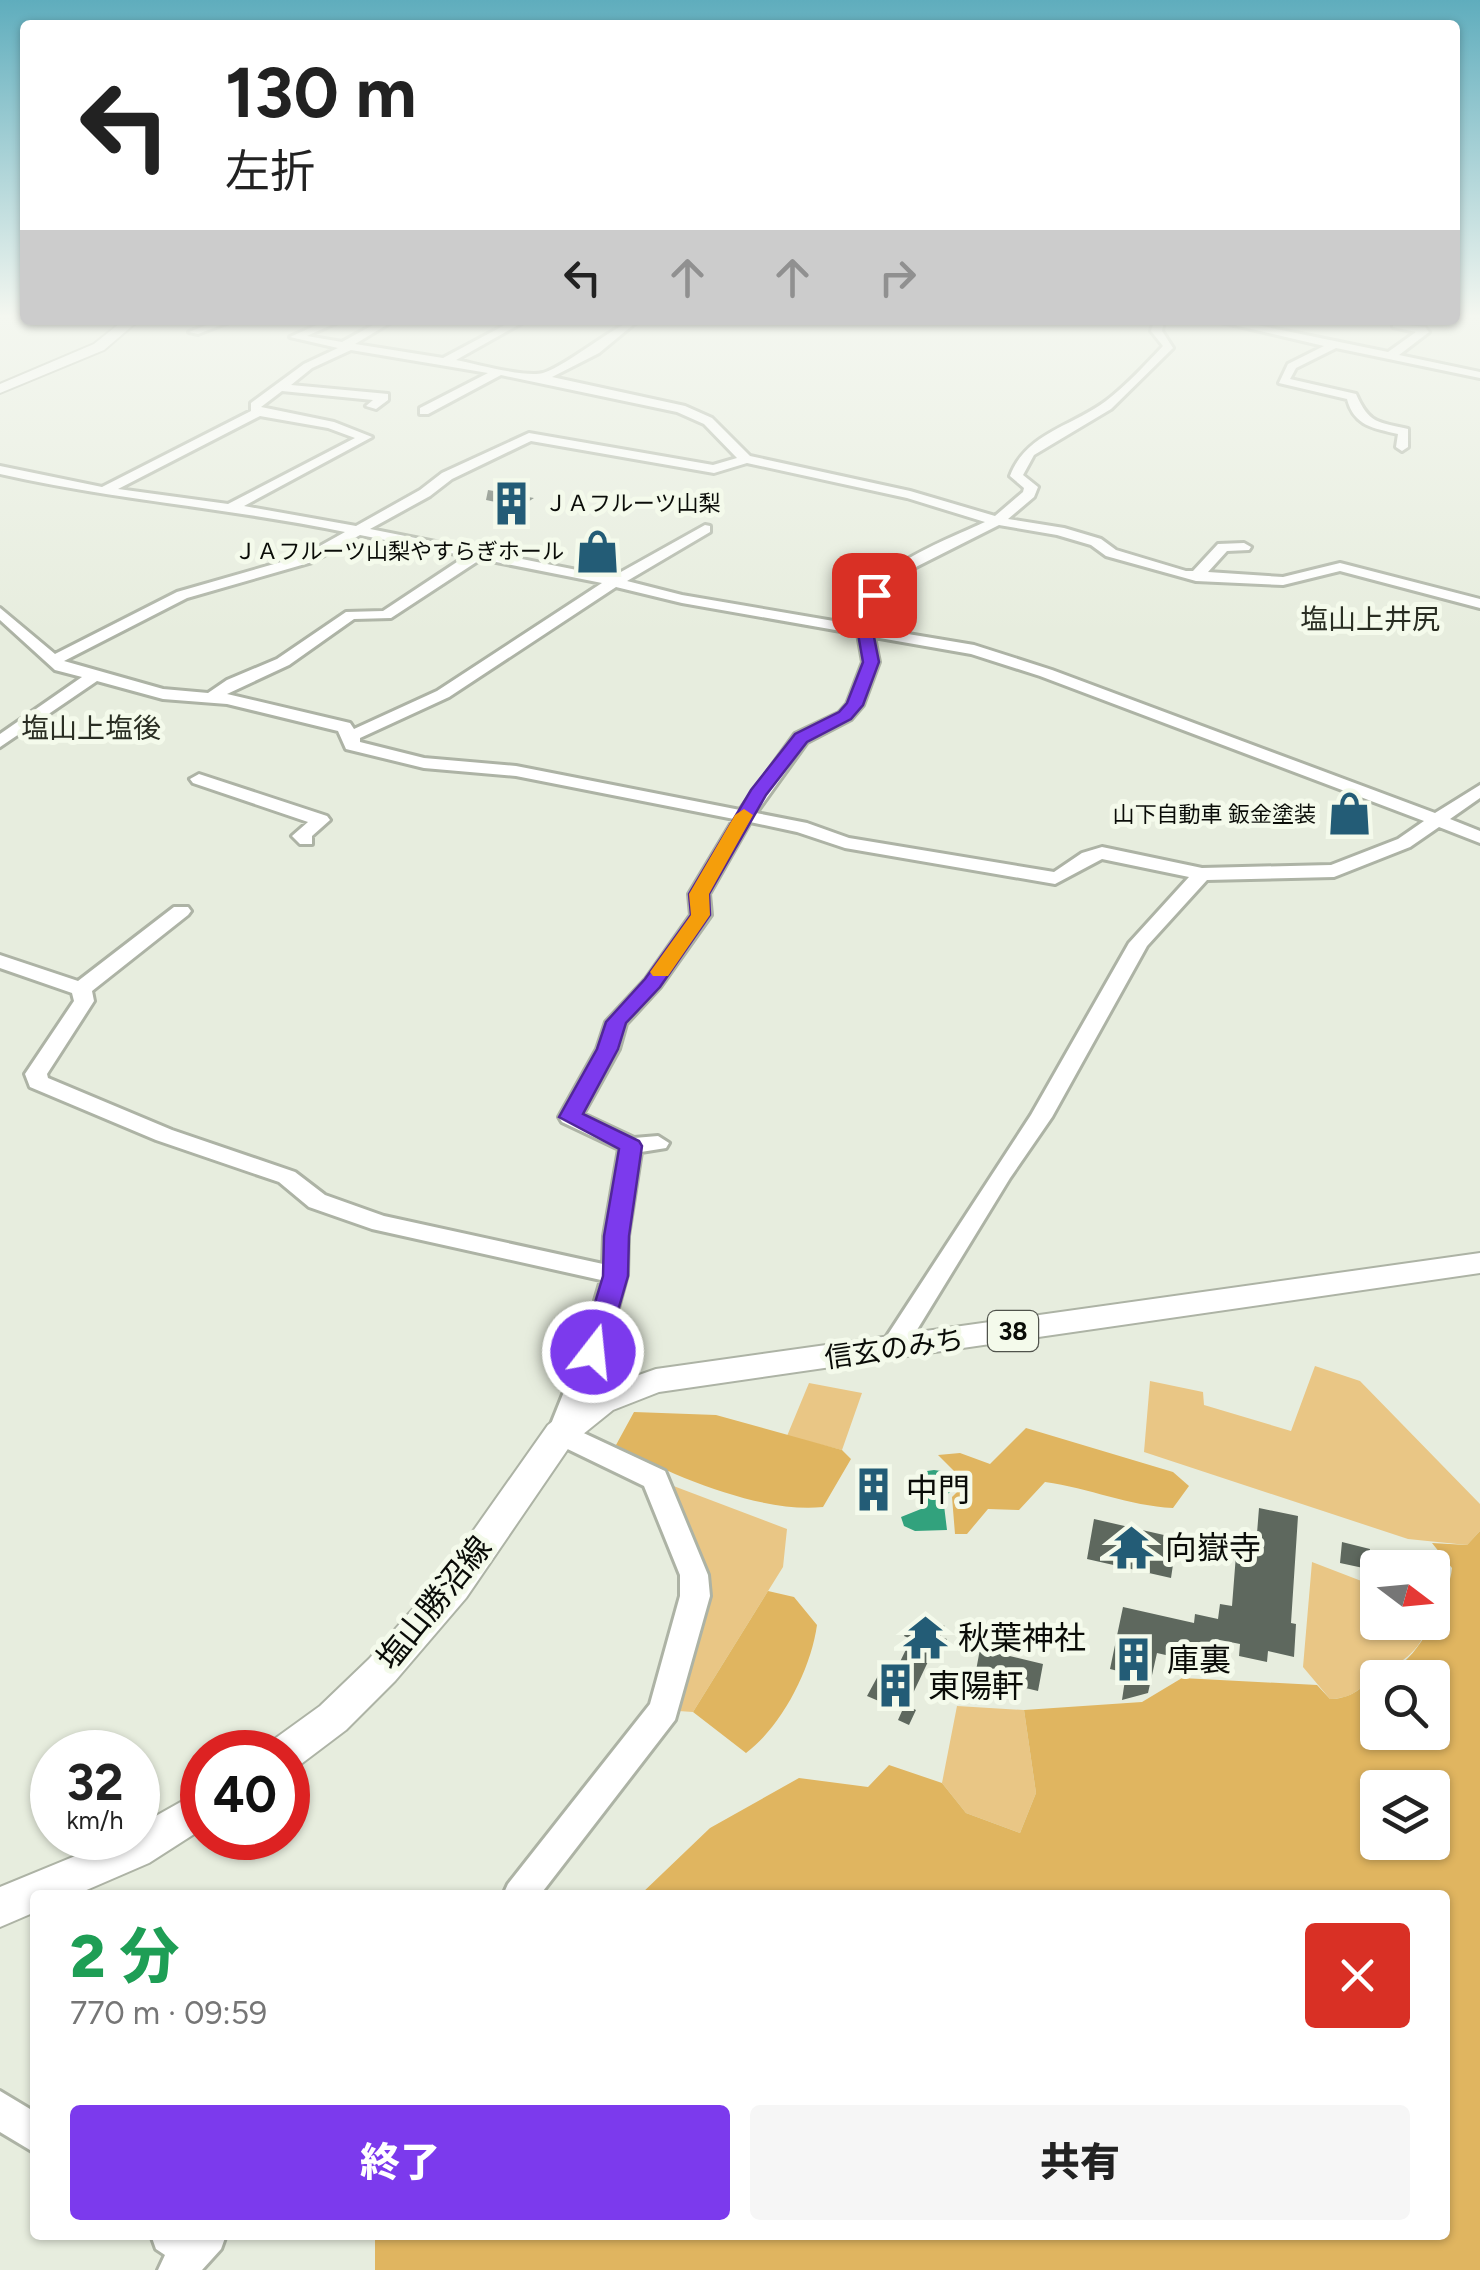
<!DOCTYPE html>
<html lang="ja">
<meta charset="utf-8">
<style>
body{margin:0;font-family:Figtree,"Noto Sans JP",sans-serif;background:#f6f6f6;color:#222;height:100vh;display:flex;flex-direction:column;font-size:38px;white-space:nowrap}
*{box-sizing:border-box;margin:0}
p{font-size:32px;color:#767676}
.icon{flex:none;width:55px;height:55px;fill:none;stroke:currentColor;stroke-width:2;stroke-linecap:round;stroke-linejoin:round}
.map{position:relative;flex:1;overflow:hidden}
.panel{position:absolute;left:30px;top:1890px;width:1420px;height:350px;display:flex;flex-direction:column;background:#fff;border-radius:10px;box-shadow:0 2px 8px #0004}
.panel>*{flex:none}
.banner{position:absolute;left:20px;top:20px;width:1440px;height:305px;border-radius:10px;box-shadow:0 2px 8px #0004;background:#fff;color:#222;overflow:hidden}
.needle{width:65px;rotate:106deg}
.tools{position:absolute;left:1360px;top:1550px;display:grid;gap:20px}
.tools a{display:grid;place-items:center;width:90px;height:90px;border-radius:10px;background:#fff;box-shadow:0 2px 8px #0004;font-size:50px}
.speed{position:absolute;left:30px;top:1730px;display:flex;gap:20px;font-size:50px;font-weight:700;text-align:center}
.speed>*{display:grid;place-content:center;width:130px;height:130px;border-radius:50%;background:#fff;box-shadow:0 2px 8px #0004;line-height:1}
.speed small{font-size:25px;font-weight:400}
.speed .limit{border:15px solid #d22;background:#fff;color:#111}
.pin{position:absolute;display:grid;place-items:center;width:85px;height:85px;color:#fff;margin:-42px;border-radius:20px;box-shadow:0 5px 15px #0006}
.me{position:absolute;width:110px;margin:-55px;rotate:16deg;stroke-linejoin:round;filter:drop-shadow(0 0 8px #0008)}
.turn{display:flex;align-items:center;gap:35px;height:210px;padding:0 40px;font-size:45px}
.turn .icon{width:130px;height:130px;stroke-width:2.5}
.turn b{display:block;font-size:70px;line-height:85px}
.lanes{display:flex;align-items:center;height:95px;padding:0 40px;background:#0003;justify-content:center;gap:50px;direction:ltr}
.lanes .off{opacity:.35}
.round{display:grid;place-items:center;flex:none;width:105px;height:105px;border-radius:10px;background:#f6f6f6}
.overview{display:flex;align-items:center;justify-content:space-between;height:170px;padding:0 40px}
h1{font-size:60px;font-weight:800;line-height:75px;color:#1e9e55}
.button{display:flex;gap:20px;margin-top:auto;padding:20px 40px}
.button a{flex:1;height:115px;border-radius:10px;background:#7c3aed;color:#fff;font-size:40px;font-weight:800;line-height:115px;text-align:center}
.button a+a{background:#f6f6f6;color:#222}
.map>svg:first-child{display:block}
.green{fill:#e9c685}
.forest{fill:#e0b560;fill-rule:evenodd}
.water{fill:#32a27d}
.building{fill:#5e685e}
.lines{fill:none;stroke-linecap:round;stroke-linejoin:round}
.minor-casing{stroke:#adb3a5;stroke-width:6}
.major-casing{stroke:#adb3a5;stroke-width:4}
.minor{fill:#fff;fill-rule:evenodd}
.major{fill:#fff;fill-rule:evenodd}
.route{fill:#7c3aed;stroke:#51269a;stroke-width:2.5}
.slow{fill:#f59e0b}
.labels{text-anchor:middle;stroke-width:10;stroke-linejoin:round;paint-order:stroke}
.far-poi-label{font-size:22px;fill:#0a0c08;stroke:#f4faeb;text-anchor:end}
.shield{fill:#f4faeb;stroke:#50534c;stroke-width:2.5}
.shield-label{font-size:25px;font-weight:bold;fill:#0a0c08}
.far-quarter-label{font-size:28px;fill:#2a2e23;stroke:#f4faeb}
.street-label{font-size:28px;fill:#0a0c08;stroke:#f4faeb}
.near-poi-label{font-size:32px;fill:#0a0c08;stroke:#f4faeb;text-anchor:start}
.near-street-label{font-size:32px;fill:#0a0c08;stroke:#f4faeb}
</style>
<div class="map">
<svg width="1480" height="2270" viewBox="0 0 1480 2270">
<rect width="100%" height="100%" fill="#e7edde"/>
<path class="green" d="M1315 1366 1360 1381 1480 1504V1531L1467 1545 1408 1539 1144 1452 1150 1381 1203 1392 1204 1405 1291 1431Z
M809 1383 862 1393 842 1450 787 1436Z
M655 1479 787 1529 783 1567 693 1712 664 1710 695 1596Z
M1312 1562 1377 1587 1378 1622 1429 1623C1419 1655 1400 1662 1373 1679 1356 1691 1352 1698 1330 1699L1303 1667Z
M957 1706 1024 1710 1036 1793 1020 1833 966 1813 942 1783Z"/>
<path class="forest" d="M634 1412 716 1415 842 1450 851 1459 823 1507C763 1514 669 1475 616 1445Z
M1026 1428 1173 1472 1189 1486 1173 1508C1129 1506 1089 1488 1045 1482L1019 1510 988 1509 967 1534H955L952 1497 966 1483 938 1455 960 1453 990 1464Z
M1480 1531V2270H375V2235H1445V1895H640L710 1828 799 1778 868 1787 889 1765 942 1783 966 1813 1020 1833 1036 1793 1024 1710 1142 1702 1182 1678 1317 1685 1330 1699C1351 1698 1355 1692 1371 1681 1380 1675 1391 1672 1399 1666 1423 1649 1449 1597 1452 1568L1432 1543 1467 1545ZM1378 1678H1432V1732H1378ZM1378 1788H1432V1842H1378Z
M768 1591 794 1597 817 1625C811 1669 782 1726 746 1753L693 1712Z"/>
<path class="water" d="M934 1470 948 1472 959 1486 943 1497 947 1530 915 1531 904 1526 901 1517 926 1507 928 1493 915 1483C917 1472 924 1471 934 1470Z"/>
<path class="building" d="M488 490 534 498 520 507 486 500Z
M1259 1508 1298 1516 1291 1623 1296 1624 1294 1657 1268 1651 1267 1662 1239 1656 1240 1644 1215 1639 1213 1666 1157 1653 1148 1693 1122 1700 1126 1673 1110 1669 1123 1607 1194 1623 1195 1614 1218 1619 1220 1604 1232 1606 1237 1542 1256 1546Z
M1094 1519 1177 1538 1171 1578 1087 1559Z
M1342 1542 1370 1549 1368 1569 1340 1563Z
M922 1617 945 1626 940 1637 947 1639 942 1651 934 1649 907 1706 916 1710 909 1725 898 1720 902 1711 867 1696 886 1661 898 1666 911 1639 904 1636 910 1624 917 1627Z
M980 1649 1043 1664 1038 1691 975 1676Z"/>
<g class="lines">
<defs>
<path id="minor" d="M219 320H234L198 334 189 332Z
M328 320H342L307 336 342 342 382 320H395L355 344 443 358 514 320H527L456 360C476 364 526 378 543 373 571 364 619 320 639 320L599 353 552 377 685 406 712 418 750 456 910 491 995 516 1023 492 1024 488 1010 476C1026 433 1073 426 1106 401 1127 385 1145 365 1163 346L1151 331 1154 320H1164L1162 331 1173 348 1111 409 1034 455 1023 475 1038 487 1034 497 1008 519 1064 528 1101 539 1116 550 1186 571H1193L1218 544 1244 543 1251 547 1249 550 1227 551 1208 572 1283 577 1340 563 1480 599V608L1340 571 1283 585 1196 581 1106 556 1091 545 1057 535 999 525 894 578 875 603 871 617 872 628 974 645 1052 670 1435 813 1480 785V798L1450 819 1480 831V843L1439 827 1410 847 1334 877 1207 880 1147 946 1052 1117 1010 1178 901 1356H883L879 1349 883 1342 1031 1115 1129 943 1189 877 1102 859 1055 884 845 848 797 832 750 822 709 894 711 915 660 987 626 1024 619 1049 583 1114 634 1138 658 1136 669 1143 666 1148 641 1152 628 1236 627 1275 606 1352 575 1429 665 1471 708 1575 710 1596 675 1720 540 1895H503L508 1884 650 1704 680 1596V1575L644 1486 551 1441 547 1434 580 1352 601 1280 372 1229 309 1207 279 1182 156 1140 30 1087 25 1074 74 1001 72 993 0 968V955L78 981 174 907H188L191 911 188 915 92 991 94 1001 47 1074 48 1078 172 1130 295 1172 325 1195 384 1216 603 1264 604 1236 619 1149 562 1122 559 1117 597 1049 606 1022 646 979 691 915 689 894 734 819 516 776 424 768 346 749 338 731 227 704 163 699 97 681 0 747V734L82 677 55 670 0 620V608L55 654 177 592 302 556 345 532C230 508 114 500 0 474V466L102 487 251 411V403L304 364 338 348 290 337ZM351 350 488 373 420 408V414H428L501 375 677 412 704 424 737 458 713 465 529 433 442 473 420 490 356 526 244 506 372 437 334 422 261 407 282 391 373 400 366 406 376 409 388 400V394L291 385 312 368ZM260 416 328 428 355 438 228 504 118 489ZM531 441 714 473 747 463 907 498 985 522C949 539 848 575 857 625L682 595 627 581 710 532V526L705 525 612 577 370 529 430 496 452 479ZM360 535 466 556 383 611 346 612 277 659 227 680 208 693 163 689 64 661 187 598 312 562ZM481 559 602 583 437 691 354 729 350 723 227 694 289 665 354 619 391 618ZM616 587 682 603 858 634 863 662 847 704 839 713 795 734 740 810 516 766 424 758 360 742V738L449 697ZM874 637 971 654 1040 676 1424 821 1398 839 1331 865 1202 868 1102 847 1082 853 1054 872 849 838 807 823 756 813 807 742 851 719 863 705 879 662Z
M1213 320H1233L1388 352 1416 332 1393 327V323L1425 327 1429 332 1399 355 1480 372V378L1336 348 1296 368 1290 379 1356 394C1369 424 1378 422 1408 429V447L1402 451 1396 447 1398 434C1373 428 1354 426 1347 399L1279 383 1288 364 1324 346Z
M199 774 327 816 330 820 312 836V844H300L292 836 308 822 193 783 190 779Z
M0 2091 35 2112V2153L0 2132Z
M151 2235H226L221 2249 202 2270H158L165 2255 156 2249Z"/>
<path id="major" d="M124 320H139L104 350 0 393V384L94 344Z
M1480 1253V1273L659 1392 613 1410 572 1443 466 1598 395 1681 346 1730 301 1764 288 1769V1752H268L273 1740 320 1706 369 1659 440 1578 548 1425 591 1392 656 1369Z
M202 1790V1829L149 1863 75 1895H35V1912L0 1927V1887L119 1838H138V1826Z"/>
</defs>
<use href="#minor" class="minor-casing"/>
<use href="#major" class="major-casing"/>
<use href="#minor" class="minor"/>
<use href="#major" class="major"/>
</g>
<linearGradient id="sky" x2="0" y2="1"><stop stop-color="#5fadbd"/><stop offset="0.5" stop-color="#f4f7f0"/><stop offset="1" stop-color="#f4f7f0" stop-opacity="0"/></linearGradient>
<rect width="1480" height="633" fill="url(#sky)"/>
<path class="route" d="M868 592 881 595 870 617 879 662 863 705 851 719 807 742 766 795 709 894 710 915 660 987 626 1023 618 1049 583 1114 639 1141 642 1146 629 1236 628 1276 606 1352 602 1359H584L580 1352 603 1276 604 1236 619 1149 559 1117 597 1049 606 1022 645 979 691 915 689 894 751 790 795 734 839 712 847 703 863 662 855 617Z"/>
<path class="slow" d="M744 809 753 815 709 894 710 915 668 976H653L650 972 691 915 689 894 735 815Z"/>
<defs>
<symbol id="building-bare" viewBox="-9 -9 18 18"><path d="M-4-6H4V6H1V3H-1V6H-4ZM-2.5-4.3h1.7v1.8h-1.7ZM.8-4.3h1.7v1.8H.8ZM-2.5-1h1.7V.8h-1.7ZM.8-1h1.7V.8H.8Z" fill="#235c76" stroke="#f4faeb" stroke-width="2.5" paint-order="stroke"/></symbol>
<symbol id="shop-bare" viewBox="-9 -9 18 18"><path d="M-5-2.5h2.3a2.7 3.5 0 0 1 5.4 0H5L5.5 6h-11ZM-1.5-2.5h3a1.5 2.3 0 0 0-3 0Z" fill="#235c76" stroke="#f4faeb" stroke-width="2.5" paint-order="stroke"/></symbol>
<symbol id="temple-bare" viewBox="-9 -9 18 18"><path d="M0-6L5-2H3V0L6.5 2.5H4V6H1.5V3h-3V6H-4V2.5H-6.5L-3 0V-2H-5Z" fill="#235c76" stroke="#f4faeb" stroke-width="2.5" paint-order="stroke"/></symbol>
</defs>
<g fill-rule="evenodd">
<use href="#building-bare" x="480" y="472" width="63" height="63"/>
<use href="#shop-bare" x="566" y="520" width="63" height="63"/>
<use href="#shop-bare" x="1318" y="782" width="63" height="63"/>
<use href="#building-bare" x="842" y="1458" width="63" height="63"/>
<use href="#temple-bare" x="1100" y="1516" width="63" height="63"/>
<use href="#temple-bare" x="894" y="1606" width="63" height="63"/>
<use href="#building-bare" x="1102" y="1628" width="63" height="63"/>
<use href="#building-bare" x="864" y="1654" width="63" height="63"/>
</g>
<g class="labels">
<g class="far-poi-label">
<text x="545" y="511" text-anchor="start">ＪＡフルーツ山梨</text>
<text x="564" y="559">ＪＡフルーツ山梨やすらぎホール</text>
<text x="1316" y="822">山下自動車 鈑金塗装</text>
</g>
<rect class="shield" x="988" y="1311" width="50" height="40" rx="8"/>
<g class="shield-label">
<text x="1013" y="1340">38</text>
</g>
<g class="far-quarter-label">
<text x="1370" y="629">塩山上井尻</text>
<text x="91" y="738">塩山上塩後</text>
</g>
<g class="street-label">
<text transform="translate(894 1348) rotate(-8)" y="10">信玄のみち</text>
</g>
<g class="near-poi-label">
<text x="906" y="1501">中門</text>
<text x="1165" y="1559">向嶽寺</text>
<text x="958" y="1649">秋葉神社</text>
<text x="1167" y="1671">庫裏</text>
<text x="928" y="1697">東陽軒</text>
</g>
<g class="near-street-label">
<text transform="translate(434 1603) rotate(-51)" y="11">塩山勝沼線</text>
</g>
</g>
</svg>
<div class="tools">
<a><svg class="needle" viewBox="-14 -14 28 28"><path d="M0-13l5 13h-10z" fill="#e53935"/><path d="M0 13l5-13h-10z" fill="#767676"/></svg></a>
<a><svg class="icon" aria-label="search" viewBox="0 0 24 24"><circle cx="10" cy="10" r="6"/><path d="M15 15l6 6"/></svg></a>
<a><svg class="icon" aria-label="layers" viewBox="0 0 24 24"><path d="M12 4l9 5-9 5-9-5zM3 14l9 5 9-5"/></svg></a>
</div>
<div class="speed"><div>32<small>km/h</small></div><div class="limit">40</div></div>
<div class="pin" style="left:874px;top:595px;background:#d93025"><svg class="icon" aria-label="arrive" viewBox="0 0 24 24"><path d="M6 21V4h12l-3 4 3 4H6"/></svg></div>
<svg class="me" style="left:593px;top:1352px" viewBox="-20 -20 40 40"><circle r="17" fill="#7c3aed" stroke="#fff" stroke-width="3"/><path d="M0-11L8 9 0 5-8 9z" fill="#fff"/></svg>
<div class="banner">
<div class="turn"><svg class="icon" aria-label="left" viewBox="0 0 24 24"><path d="M17 20v-9H6M10 6l-5 5 5 5"/></svg><div><b>130 m</b>左折</div></div>
<div class="lanes"><svg class="icon" aria-label="left" viewBox="0 0 24 24"><path d="M17 20v-9H6M10 6l-5 5 5 5"/></svg><svg class="icon off" aria-label="ahead" viewBox="0 0 24 24"><path d="M12 20V5M6 11l6-6 6 6"/></svg><svg class="icon off" aria-label="ahead" viewBox="0 0 24 24"><path d="M12 20V5M6 11l6-6 6 6"/></svg><svg class="icon off" aria-label="right" viewBox="0 0 24 24"><path d="M7 20v-9h11M14 6l5 5-5 5"/></svg></div>
</div>
<section class="panel">
<div class="overview"><div><h1>2 分</h1><p>770 m · 09:59</p></div><a class="round" style="background:#d93025;color:#fff"><svg class="icon" aria-label="close" viewBox="0 0 24 24"><path d="M6 6l12 12M18 6L6 18"/></svg></a></div>
<div class="button"><a>終了</a><a>共有</a></div>
</section>
</div>
